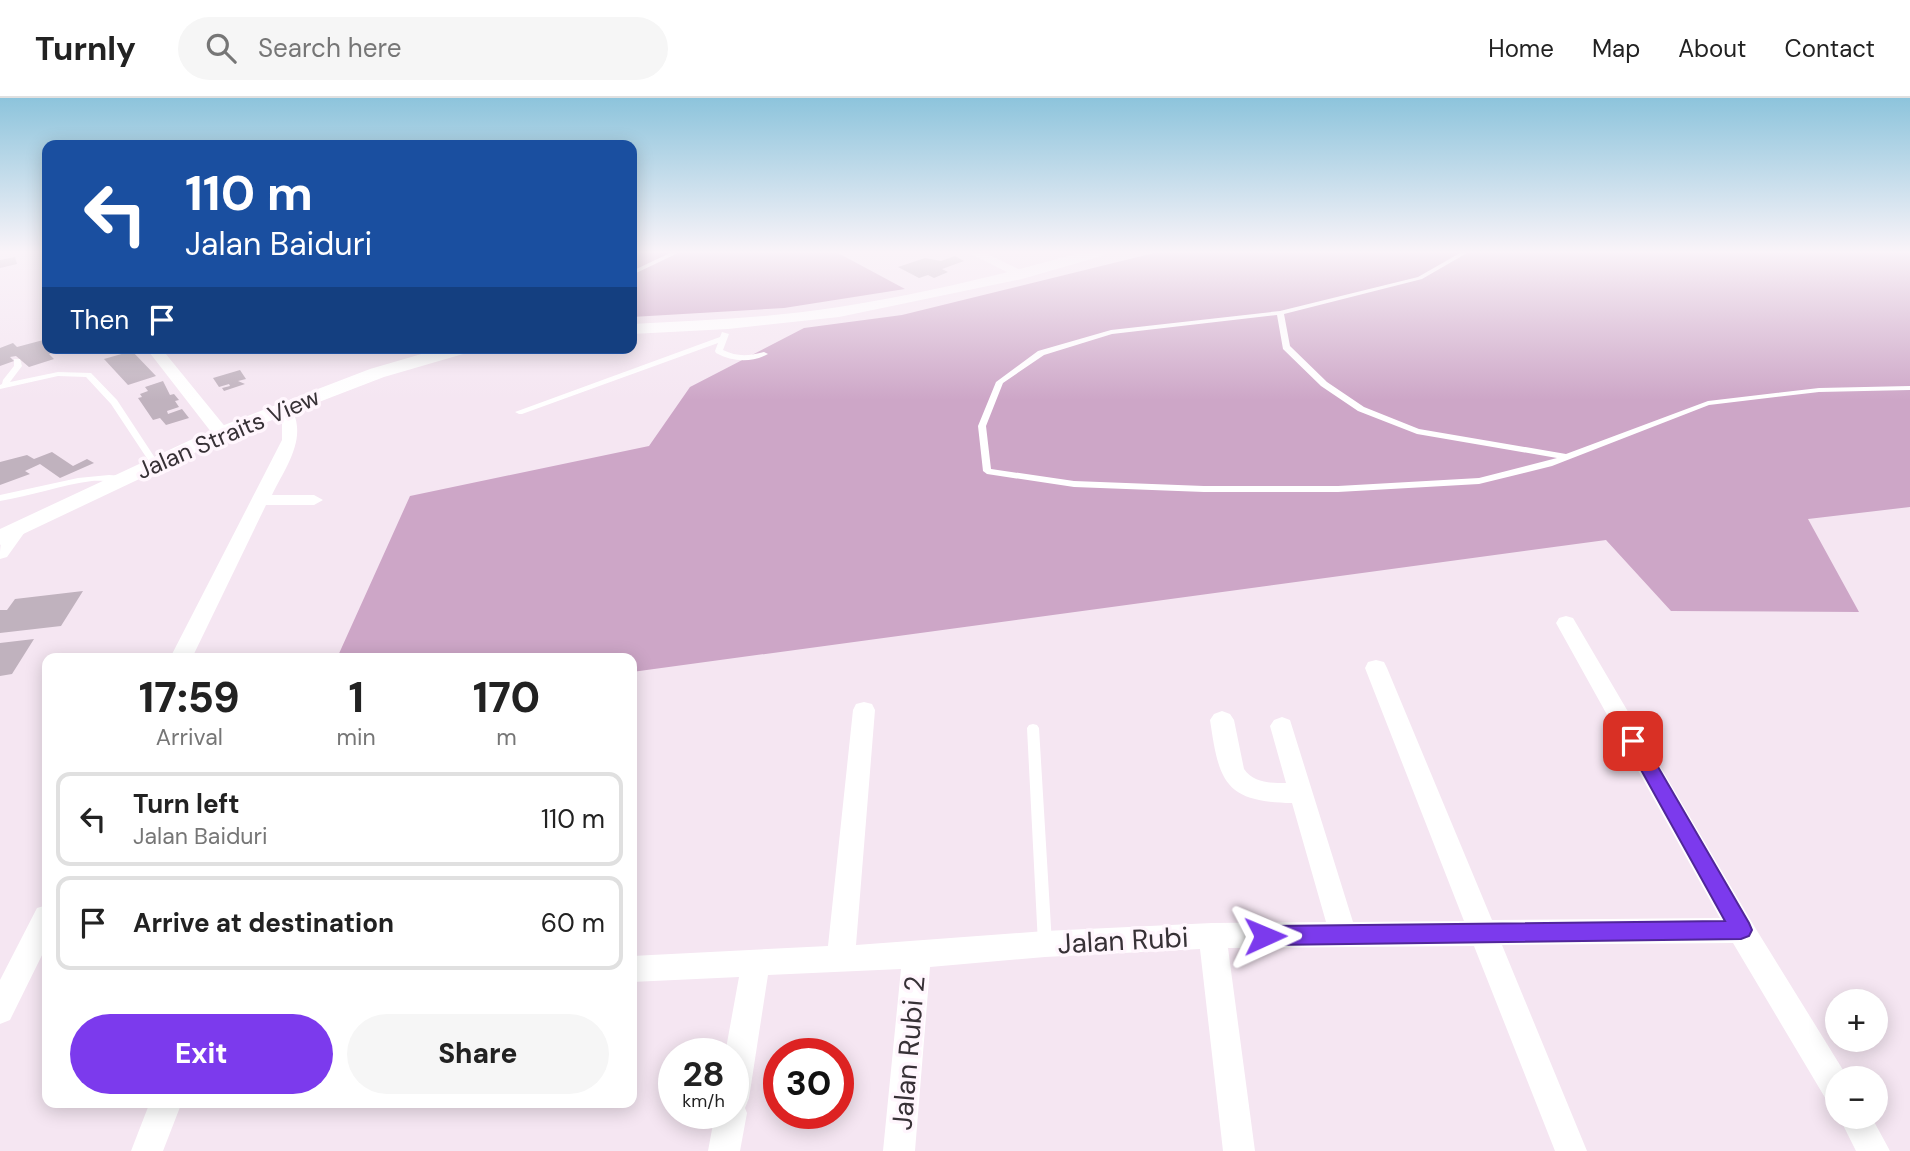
<!DOCTYPE html>
<meta charset="utf-8">
<style>
body{margin:0;font-family:"DM Sans",sans-serif;background:#f6f6f6;color:#222;height:100vh;display:flex;flex-direction:column;font-size:26px;white-space:nowrap}
*{box-sizing:border-box;margin:0}
p{font-size:23px;color:#767676}
.icon{flex:none;width:38px;height:38px;fill:none;stroke:currentColor;stroke-width:2;stroke-linecap:round;stroke-linejoin:round}
.map{position:relative;flex:1;overflow:hidden}
.details{position:absolute;left:42px;top:555px;width:595px;height:455px;display:flex;flex-direction:column;background:#fff;border-radius:14px;box-shadow:0 4px 18px #0003}
.details>*{flex:none}
.top-card{position:absolute;left:42px;top:42px;width:595px;height:214px;border-radius:14px;box-shadow:0 4px 18px #0003;background:#1a4fa0;color:#fff;overflow:hidden}
.controls{position:absolute;left:1825px;top:891px;display:grid;gap:14px}
.controls a{display:grid;place-items:center;width:63px;height:63px;border-radius:50%;background:#fff;box-shadow:0 4px 18px #0003;font-size:35px}
.speed{position:absolute;left:658px;top:940px;display:flex;gap:14px;font-size:35px;font-weight:700;text-align:center}
.speed>*{display:grid;place-content:center;width:91px;height:91px;border-radius:50%;background:#fff;box-shadow:0 4px 18px #0003;line-height:1}
.speed small{font-size:18px;font-weight:400}
.speed .limit{border:10px solid #d22;background:#fff;color:#111}
.pin{position:absolute;display:grid;place-items:center;width:60px;height:60px;color:#fff;margin:-30px;border-radius:14px;box-shadow:0 4px 10px #0006}
.me{position:absolute;width:77px;margin:-38px;rotate:89deg;stroke-linejoin:round;filter:drop-shadow(0 0 5px #0008)}
.turn{display:flex;align-items:center;gap:24px;height:147px;padding:0 28px;font-size:32px}
.turn .icon{width:91px;height:91px;stroke-width:2.5}
.turn b{display:block;font-size:49px;line-height:60px}
.then{display:flex;align-items:center;height:66px;padding:0 28px;background:#0003;gap:14px;font-size:26px}
.eta{display:flex;justify-content:space-evenly;align-items:center;height:119px;text-align:center}
.eta b{font-size:42px;font-weight:800;line-height:49px}
.button{display:flex;gap:14px;margin-top:auto;padding:14px 28px}
.button a{flex:1;height:80px;border-radius:42px;background:#7c3aed;color:#fff;font-size:28px;font-weight:800;line-height:80px;text-align:center}
.button a+a{background:#f6f6f6;color:#222}
ul{padding:0;list-style:none}
li{display:flex;align-items:center;gap:21px;height:94px;margin:0 14px 10px;padding:0 14px;border:4px solid #e0e0e0;border-radius:14px}
li div{flex:1}
li b{display:block;font-size:26px}
li em{font-style:normal}
header{display:flex;align-items:center;gap:42px;box-sizing:border-box;height:98px;padding:0 35px;background:#fff;border-bottom:2px solid #e0e0e0}
header strong{font-size:33px}
nav{display:flex;gap:38px;margin-inline-start:auto;font-size:24px}
.search{width:490px;height:63px;background:#f6f6f6;display:flex;align-items:center;gap:18px;box-sizing:border-box;padding:0 24px;border-radius:38px;color:#767676;font-size:26px}
.map>svg:first-child{display:block}
.forest{fill:#cda6c7}
.building{fill:#c0b2be}
.lines{fill:none;stroke-linecap:round;stroke-linejoin:round}
.service{fill:#fff;fill-rule:evenodd}
.minor{fill:#fff;fill-rule:evenodd}
.tertiary{fill:#fff;fill-rule:evenodd}
.route{fill:#7c3aed;stroke:#51269a;stroke-width:2}
.labels{text-anchor:middle;stroke-width:7;stroke-linejoin:round;paint-order:stroke}
.street-label{font-size:24px;fill:#373136;stroke:#fff6fd}
.near-street-label{font-size:28px;fill:#373136;stroke:#fff6fd}
</style>
<header>
<strong>Turnly</strong>
<div class="search"><svg class="icon" aria-label="search" viewBox="0 0 24 24"><circle cx="10" cy="10" r="6"/><path d="M15 15l6 6"/></svg>Search here</div>
<nav><a>Home</a><a>Map</a><a>About</a><a>Contact</a></nav>
</header>
<div class="map">
<svg width="1910" height="1053" viewBox="0 0 1910 1053">
<rect width="100%" height="100%" fill="#f5e6f2"/>
<path class="forest" d="M632 155H838L905 191 784 210 632 219Z
M1154 155H1910V409L1808 421 1859 514 1671 513 1606 442 632 574V560H337L410 398 649 348 690 289 804 230 902 217Z"/>
<path class="building" d="M955 158 964 163 942 171 948 174 934 180 928 177 919 180 898 169 925 160 941 163Z
M15 159 17 166 0 170V162Z
M47 241V250L61 252 49 256 54 261 29 269 16 258 10 259 14 263 0 268V250L13 245 17 249Z
M132 253 156 278 128 287 104 261Z
M240 272 246 281 238 283 245 286 224 293 222 290 230 288 229 286 219 289 213 280Z
M163 283 170 297 174 296 179 302 175 303 179 309 167 313 168 316 182 311 189 320 166 327 160 320 153 322 138 300 142 299 140 296 148 293 145 289Z
M52 354 73 368 87 361 94 365 60 380 40 366 25 373 30 376 0 387V364L27 357 34 361Z
M83 493 61 528 0 535V512H7L15 501Z
M34 541 12 576 0 578V545Z"/>
<g class="lines">
<path class="service" d="M670 155H678L632 177V173Z
M1460 155H1467L1422 181 1284 216 1290 248 1327 284 1364 309 1419 331 1566 356 1708 303 1819 290 1910 288V292L1819 294 1709 307 1552 368 1479 386 1338 394H1204L1074 389 987 376 983 373 978 328 996 284 1038 253 1111 232 1280 213 1418 179ZM1277 217 1283 251 1321 288 1358 313 1417 336 1557 360 1479 380 1338 388H1204L1074 383 991 371 986 328 1003 285 1044 257 1112 236Z
M722 234 729 236 723 252C737 259 749 258 764 254L768 256C751 265 733 264 716 255L715 253 718 245 522 316H519L515 314 720 239Z
M14 261H20L22 268 10 284 58 274 91 275 117 302 159 366 158 368H152L111 306 86 279 58 278 0 291V287L2 286 3 282 14 268Z
M109 377 125 378 129 381C120 386 103 382 92 383 61 387 31 398 0 403V397L78 380Z
M1033 626 1037 627 1039 630 1052 846 1050 850 1045 852 1040 850 1038 846 1027 630 1029 627Z"/>
<path class="minor" d="M969 155H985L1029 176 1022 180 1017 179Z
M146 250H161L227 331 229 335 227 339H215Z
M420 250H436L443 258 440 261H430Z
M284 306 290 308C309 339 286 368 272 397H314L323 402 314 407H266L192 560H170L282 342V324L276 311Z
M18 425 27 431 7 459 0 461C0 446 1 430 18 425Z
M1566 518 1573 520 1751 823 1848 980H1838V1007L1827 1003 1733 845 1502 847 1587 1053H1555L1474 848 1228 850 1255 1053H1223L1200 851 1045 859 930 869 915 1053H883L901 871 768 877 749 1000 745 1010 747 1015 740 1053H708L715 1015H733V956H725L739 879 632 884V858L828 848 853 612 856 606 864 604 872 606 875 612 856 847 1045 833 1212 825 1326 824 1292 705C1224 704 1219 683 1210 622L1214 616 1222 613 1230 616 1234 622 1244 671C1254 685 1270 685 1286 685L1270 628 1274 622 1282 619 1290 622 1353 824 1464 823 1365 570 1368 564 1376 562 1384 564 1387 570 1492 822 1720 820 1556 525 1559 520Z
M47 807V847L10 922 0 926V882L37 810Z
M150 1004H182L163 1053H131Z
M1838 1017 1871 1018 1890 1053H1856Z"/>
<path class="tertiary" d="M1079 155H1104L1102 158 1022 181 839 219 728 231 632 236V226C701 222 771 220 839 209 920 196 1001 177 1079 155Z
M442 250H472L470 254 384 279 228 339 0 447V431L214 331 370 271Z"/>
</g>
<linearGradient id="sky" x2="0" y2="1"><stop stop-color="#8dc4dc"/><stop offset="0.51" stop-color="#faf4f9"/><stop offset="1" stop-color="#faf4f9" stop-opacity="0"/></linearGradient>
<rect width="1910" height="302" fill="url(#sky)"/>
<path class="route" d="M1633 636 1640 638 1749 825 1752 832 1749 838 1741 841 1265 847 1257 844 1254 838 1257 831 1265 828 1725 823 1625 643 1627 638Z"/>
<g class="labels">
<g class="street-label">
<text transform="translate(228 336) rotate(-23)" y="8">Jalan Straits View</text>
</g>
<g class="near-street-label">
<text transform="translate(1123 842) rotate(-3)" y="10">Jalan Rubi</text>
<text transform="translate(908 955) rotate(-85)" y="10">Jalan Rubi 2</text>
</g>
</g>
</svg>
<div class="controls">
<a>+</a>
<a>−</a>
</div>
<div class="speed"><div>28<small>km/h</small></div><div class="limit">30</div></div>
<div class="pin" style="left:1633px;top:643px;background:#d93025"><svg class="icon" aria-label="arrive" viewBox="0 0 24 24"><path d="M6 21V4h12l-3 4 3 4H6"/></svg></div>
<svg class="me" style="left:1265px;top:838px" viewBox="-20 -20 40 40"><path d="M0-17L14 15 0 8-14 15z" fill="#7c3aed" stroke="#fff" stroke-width="4"/></svg>
<div class="top-card">
<div class="turn"><svg class="icon" aria-label="left" viewBox="0 0 24 24"><path d="M17 20v-9H6M10 6l-5 5 5 5"/></svg><div><b>110 m</b>Jalan Baiduri</div></div>
<div class="then">Then<svg class="icon" aria-label="arrive" viewBox="0 0 24 24"><path d="M6 21V4h12l-3 4 3 4H6"/></svg></div>
</div>
<section class="details">
<div class="eta">
<div><b>17:59</b><p>Arrival</p></div>
<div><b>1</b><p>min</p></div>
<div><b>170</b><p>m</p></div>
</div>
<ul>
<li><svg class="icon" aria-label="left" viewBox="0 0 24 24"><path d="M17 20v-9H6M10 6l-5 5 5 5"/></svg><div><b>Turn left</b><p>Jalan Baiduri</p></div><em>110 m</em></li>
<li><svg class="icon" aria-label="arrive" viewBox="0 0 24 24"><path d="M6 21V4h12l-3 4 3 4H6"/></svg><div><b>Arrive at destination</b></div><em>60 m</em></li>
</ul>
<div class="button"><a>Exit</a><a>Share</a></div>
</section>
</div>
